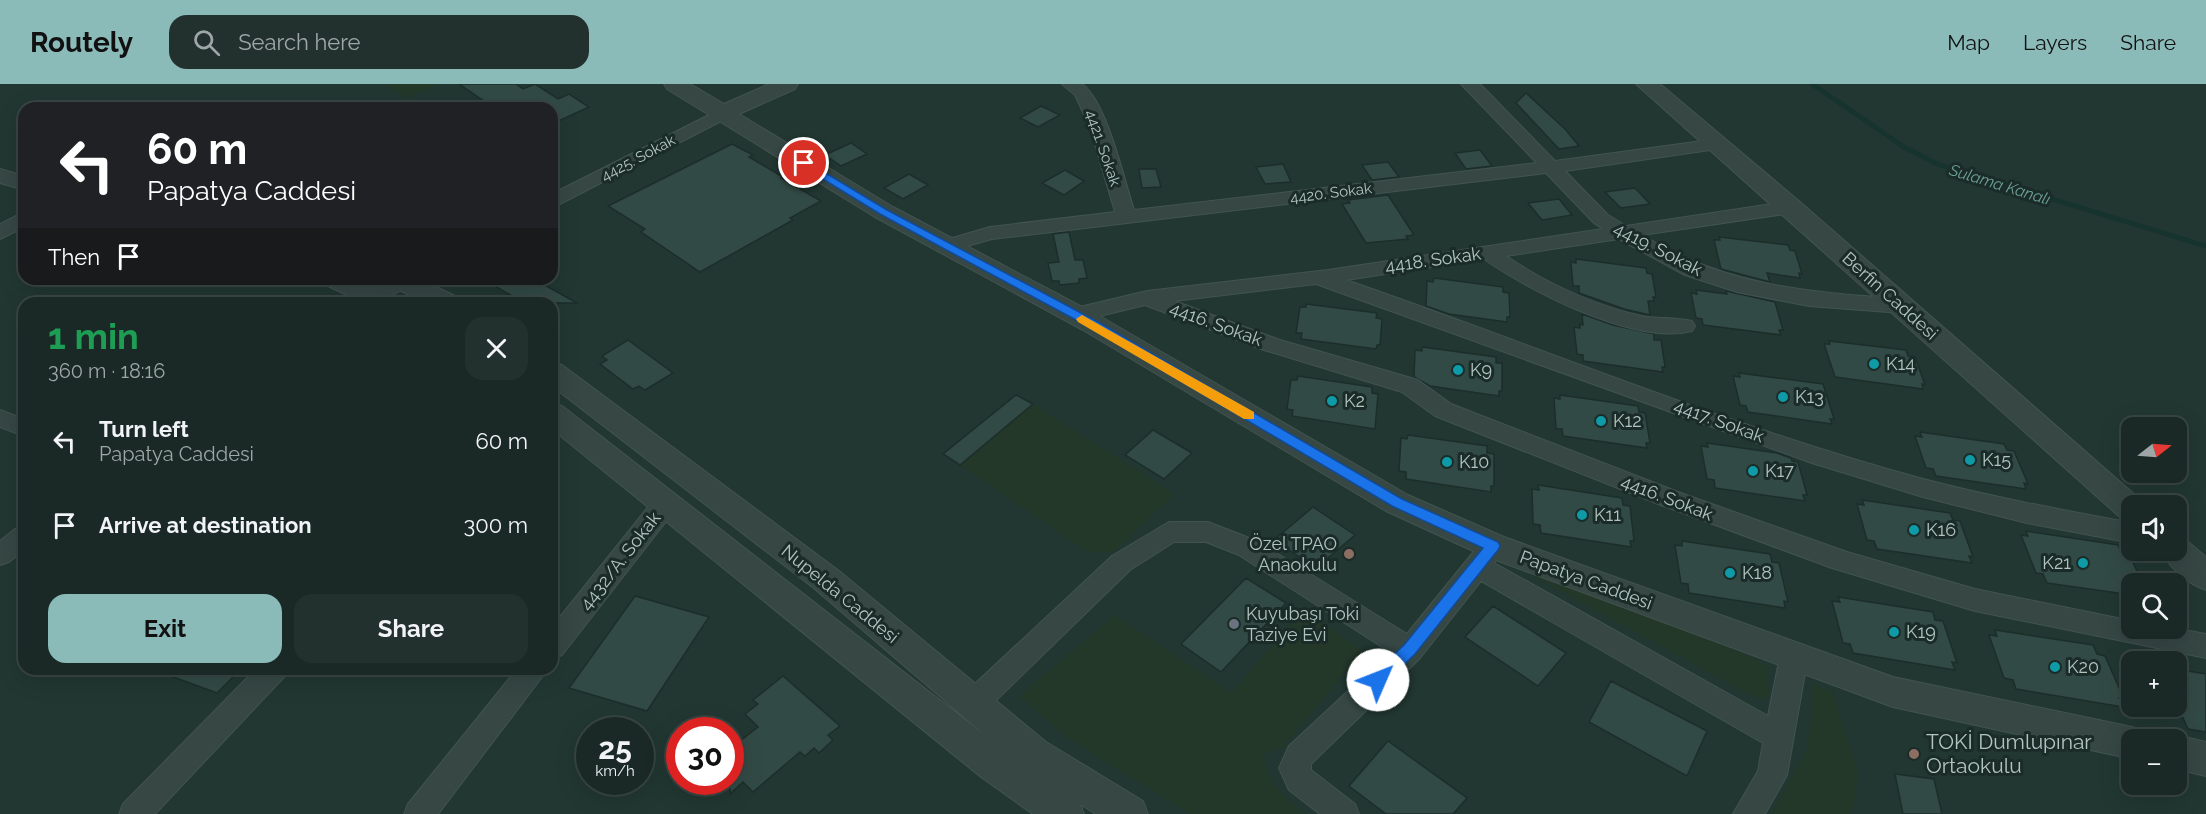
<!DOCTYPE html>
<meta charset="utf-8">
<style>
body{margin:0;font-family:Raleway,sans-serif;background:#23312e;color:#f1f3f6;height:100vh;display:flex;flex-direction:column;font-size:22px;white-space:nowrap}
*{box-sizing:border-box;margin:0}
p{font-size:20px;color:#9fa6a7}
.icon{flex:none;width:33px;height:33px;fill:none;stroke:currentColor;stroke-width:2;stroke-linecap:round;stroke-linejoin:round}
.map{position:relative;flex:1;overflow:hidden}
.drawer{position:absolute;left:18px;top:213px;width:540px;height:378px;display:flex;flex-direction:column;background:#1a2926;border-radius:18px;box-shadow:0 6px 24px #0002,0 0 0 2px #384543}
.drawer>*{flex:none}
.hud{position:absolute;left:18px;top:18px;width:540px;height:183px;border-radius:18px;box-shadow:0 6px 24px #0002,0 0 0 2px #384543;background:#202124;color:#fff;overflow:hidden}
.needle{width:39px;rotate:73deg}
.controls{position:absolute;left:2121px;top:333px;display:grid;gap:12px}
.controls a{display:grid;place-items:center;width:66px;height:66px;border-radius:12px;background:#1a2926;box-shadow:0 6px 24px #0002,0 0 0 2px #384543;font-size:30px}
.speed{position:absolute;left:576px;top:633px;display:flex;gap:12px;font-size:30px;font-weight:700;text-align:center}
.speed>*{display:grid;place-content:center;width:78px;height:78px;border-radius:50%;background:#1a2926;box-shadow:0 6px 24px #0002,0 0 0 2px #384543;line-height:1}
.speed small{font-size:15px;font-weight:400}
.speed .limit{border:9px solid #d22;background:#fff;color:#111}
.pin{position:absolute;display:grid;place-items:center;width:51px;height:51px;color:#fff;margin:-26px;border:3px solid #fff;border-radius:50%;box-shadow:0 2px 6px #0007}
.me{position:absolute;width:66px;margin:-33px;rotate:46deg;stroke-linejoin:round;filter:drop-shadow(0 0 4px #0008)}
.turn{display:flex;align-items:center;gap:21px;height:126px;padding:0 30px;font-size:27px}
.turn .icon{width:78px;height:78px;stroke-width:2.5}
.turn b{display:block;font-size:42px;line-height:51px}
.then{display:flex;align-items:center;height:57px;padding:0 30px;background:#0003;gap:12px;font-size:22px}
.round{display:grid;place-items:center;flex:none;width:63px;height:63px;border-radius:18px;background:#23312e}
.summary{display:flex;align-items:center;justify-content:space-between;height:102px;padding:0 30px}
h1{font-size:36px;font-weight:700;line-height:45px;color:#1e9e55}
.primary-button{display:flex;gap:12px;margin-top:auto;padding:12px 30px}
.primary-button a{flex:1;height:69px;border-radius:18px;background:#8bbbb9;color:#111;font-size:24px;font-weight:700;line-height:69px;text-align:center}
.primary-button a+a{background:#23312e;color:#f1f3f6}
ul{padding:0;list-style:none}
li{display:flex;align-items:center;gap:18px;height:84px;padding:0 30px}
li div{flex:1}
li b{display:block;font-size:22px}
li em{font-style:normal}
header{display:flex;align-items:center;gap:36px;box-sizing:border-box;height:84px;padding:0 30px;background:#8bbbb9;color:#111}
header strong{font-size:28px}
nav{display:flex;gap:33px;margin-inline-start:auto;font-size:21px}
.search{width:420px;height:54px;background:#23312e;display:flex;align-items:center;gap:15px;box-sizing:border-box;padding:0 21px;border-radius:18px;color:#9fa6a7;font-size:22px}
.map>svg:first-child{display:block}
.green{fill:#24382a}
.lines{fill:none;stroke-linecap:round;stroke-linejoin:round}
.stream{stroke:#17332d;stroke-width:5}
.building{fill:#324a45;stroke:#1d2e2a;stroke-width:1.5}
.minor-casing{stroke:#425450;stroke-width:2}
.tertiary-casing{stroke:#425450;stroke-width:2}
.minor{fill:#364744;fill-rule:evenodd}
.tertiary{fill:#364744;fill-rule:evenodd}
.route{fill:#1a73e8;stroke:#114b97;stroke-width:1.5}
.slow{fill:#f59e0b}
.culture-dot{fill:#0f9aa8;stroke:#1b2c28;stroke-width:2}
.education-dot{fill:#8d6e63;stroke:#1b2c28;stroke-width:2}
.worship-dot{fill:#6b7280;stroke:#1b2c28;stroke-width:2}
.labels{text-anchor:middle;stroke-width:6;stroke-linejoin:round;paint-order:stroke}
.far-street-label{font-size:15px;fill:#b0c4c0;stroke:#1b2c28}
.far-water-label{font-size:16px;font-style:italic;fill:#6ca094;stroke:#1b2c28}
.street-label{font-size:18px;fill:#b0c4c0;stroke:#1b2c28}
.poi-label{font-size:18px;fill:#b0c4c0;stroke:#1b2c28;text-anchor:start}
.near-poi-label{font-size:21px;fill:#b0c4c0;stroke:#1b2c28;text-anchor:start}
</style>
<header>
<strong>Routely</strong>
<div class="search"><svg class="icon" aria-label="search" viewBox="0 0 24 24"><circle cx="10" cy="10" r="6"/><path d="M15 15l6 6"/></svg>Search here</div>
<nav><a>Map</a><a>Layers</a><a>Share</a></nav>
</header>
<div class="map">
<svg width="2206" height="730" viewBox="0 0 2206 730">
<rect width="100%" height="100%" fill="#223732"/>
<path class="green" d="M384 0H439L405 14Z
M1033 320 1174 410 1114 468H1088L960 381Z
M1519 481 1759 576 1768 584 1769 611 1760 615 1747 609 1518 484Z
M1304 524 1363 567 1282 664 1264 670C1265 700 1284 712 1305 730H1190L1069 655 1019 612 1115 531 1231 609Z
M1811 600 1833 608 1858 690 1852 730H1771L1806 667 1812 631Z"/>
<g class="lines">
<path class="stream" d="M1812 0 1904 63 1937 80 2206 162"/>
</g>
<path class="building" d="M459 0H516L523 5 535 0 558 15 569 10 589 23 552 40V24H494Z
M1526 9 1565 45 1579 62 1559 65 1516 19Z
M1041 22 1060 31 1038 43 1020 34Z
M851 59 867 70 841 82 825 71Z
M732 60 753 71 749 73 783 93 781 94 821 117 790 134 793 136 700 188 641 148 645 145 608 122Z
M1480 66 1492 82 1466 85 1455 69Z
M1388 78 1399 93 1372 96 1362 81Z
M1283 80 1291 98 1265 100 1256 83Z
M1139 85H1156L1161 103 1142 104Z
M1065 86 1084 97 1064 111 1042 99Z
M909 90 928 101 903 115 884 104Z
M1635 104 1650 120 1621 124 1605 108Z
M1388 111 1414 151 1406 152 1408 155 1366 159 1342 120 1350 119 1348 116Z
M1559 115 1572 131 1542 136 1528 119Z
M1069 148 1075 176H1083L1087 194 1079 195V199L1060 201 1059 197H1052L1048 179 1059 178 1053 150Z
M1719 153 1788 161 1790 166 1795 167 1802 190 1799 189 1800 194 1767 189 1770 198 1721 185 1714 156H1720Z
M1576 175 1646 184 1647 189 1652 190 1656 213H1653L1654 217H1648L1650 231 1624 225 1579 209V202H1573L1571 178 1576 179Z
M1434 194 1503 203V208L1509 209 1510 233H1507V238L1449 230 1426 222 1427 197 1433 198Z
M483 195H534L577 219H524Z
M1696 206 1727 210 1726 207 1775 218 1783 246H1779L1781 251 1703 241 1702 235 1696 234 1691 209 1697 210Z
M1306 220 1377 229 1376 234 1382 235 1380 261H1377L1376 265 1301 255 1302 249H1296L1300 223H1306Z
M1582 230 1613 241 1654 250V256H1661L1665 283H1662L1663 288 1583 277V271L1577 270 1574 243 1580 244V240L1583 241Z
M628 256 673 289 645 306 639 302 633 305 600 280 607 276 602 272Z
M1829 257 1906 266 1908 272 1915 273 1925 301 1922 300 1923 305 1835 293 1824 260H1830Z
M1422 263 1496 273V279H1502V307H1499V312L1430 302 1414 293 1415 266 1422 267Z
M1739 289 1823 300 1834 335H1830L1832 340 1748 328 1746 322 1740 321 1733 292 1740 293Z
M1298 292 1372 303V309L1378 310 1375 345 1292 332 1293 326 1287 325 1291 296H1297Z
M1016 311 1033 320 960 381 943 370Z
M1560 311 1638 322 1639 328 1645 329 1650 359H1646L1647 364 1563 352 1562 345H1556L1554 314 1560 315Z
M1153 346 1192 369 1164 395 1125 371Z
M1920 348 2004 360 2007 366 2014 367 2028 400 2024 399 2026 405 1936 392 1933 385 1926 384 1915 352 1922 353Z
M1408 351 1487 362V369L1494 370V402H1491V408L1406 395V388L1399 387 1401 354 1407 355Z
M1707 359 1777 369 1791 374 1792 377 1798 378 1807 411H1803L1805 417 1715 404 1714 396 1707 395 1701 362 1708 363Z
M1538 401 1622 414 1623 421 1630 422 1634 457H1630L1631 463 1541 449 1540 441 1533 440 1532 405 1539 406Z
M1862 416 1950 429 1953 436 1960 437 1973 473 1969 472 1972 479 1877 465 1874 457 1867 456 1857 420 1864 421Z
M1313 423 1355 451 1316 484 1274 456Z
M2026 447 2118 461 2121 468 2129 470 2143 500H2132V511L2047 499 2043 490 2036 489 2021 451 2028 452Z
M1682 457 1770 470 1772 478 1779 479 1788 518 1784 517 1785 524 1689 509 1688 500 1681 499 1675 461 1682 462Z
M1246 494 1286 519 1221 588 1181 560Z
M635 512 709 533 647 627 569 604Z
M1838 513 1933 528 1935 536 1943 537 1957 579 1952 578 1955 586 1853 569 1850 560 1843 559 1832 517 1840 518Z
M1493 522 1566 569 1538 602 1465 553Z
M1995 546 2093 561 2097 570 2105 572 2124 615 2119 614 2123 623 2016 605 2013 596 2004 594 1989 551 1997 552Z
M158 585H241L217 609 157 587Z
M2176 585 2206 590V648L2188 645 2183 634 2176 633Z
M783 592 840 642 828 651 833 656 819 669 814 664 805 672 800 668 753 708 743 698 730 710V665L758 643 745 630 758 620 753 616Z
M1611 597 1707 647 1687 692 1589 638Z
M1388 657 1467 714 1453 730H1386L1349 702Z
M1895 690 1934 695 1942 730H1903Z"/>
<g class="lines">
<defs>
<path id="minor" d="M1062 0H1082C1107 18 1124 96 1134 126L1537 79 1461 0H1480L1555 77 1717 55 1723 56 1726 60 1723 64 1717 65 1565 87 1608 131 1626 142 1791 117 1798 119 1801 123 1798 127 1791 129 1642 151C1725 202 1807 208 1902 215L1910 217 1913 222 1910 227 1902 229 1809 222 1737 208 1685 191 1619 155 1506 172C1546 199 1594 221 1641 232 1658 235 1675 233 1692 237L1695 242 1692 247C1635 262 1530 207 1484 175L1346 196C1538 262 1727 342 1923 395 1992 413 2062 426 2132 439V459L2027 439 1923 413 1812 379 1316 200 1174 217 1280 256 1418 296 1451 320 1678 408 1847 468 1975 505 2132 537V544H2173L2206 550V574L1975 527 1832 484 1661 421 1435 332 1402 308 1264 266 1145 221 1075 238 1067 236 1064 231 1067 226 1147 207 1328 186 1603 145 1594 139 1546 89 992 155 946 168 939 166 936 162 939 158 990 143 1115 128 1090 43 1075 11Z
M723 24 732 29 729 33 552 124V110Z
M24 128V143L0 155V140Z
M389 195H415L412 200 378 219H351L354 214Z
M0 326 24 335V352L0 343Z
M666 410 675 412 679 419 675 426 562 571 552 575V543L657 412Z
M1169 438H1208L1257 457 1407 550 1484 455 1493 452 1502 455 1506 462 1494 479 1768 632 1780 572 1784 564 1794 560 1804 564 1808 572 1787 691 1765 730H1733L1758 687 1763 659 1481 497 1420 574 1311 680V686L1355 720 1359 730H1320L1289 706 1279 684 1289 662 1390 568 1239 471 1206 458H1174L1130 486 983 629 973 632 963 629 959 620 963 611 1112 472Z
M24 442V466L9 478 0 481V457L15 445Z
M256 585H288L284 593 155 730H119L123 720Z
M517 585H548L438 730H404L408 720Z"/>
<path id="tertiary" d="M664 0H690L724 20 769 0H798L795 5 739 30 893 123 1103 234 1408 411 1504 453 1893 593 2132 643 2145 647 2149 656H2132V675L1893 623 1482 471 1386 427 1083 246 875 133 667 5Z
M1636 0H1660L1800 118 2143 418 2145 422H2132V438L2121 434Z
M0 85 24 92V106L0 99Z
M322 195H357L395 213 399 219H364L326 201Z
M385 195H419L457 213 461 219H426L389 201Z
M552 278 562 281 839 487 1046 658 1143 717 1148 730H1096L1080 720 1084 730H1033L981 693 552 345V319L562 322 986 652 815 505 552 302Z
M2176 454 2187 457 2206 473V506C2188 500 2169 483 2160 466H2176Z
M2176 651 2206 658V692L2176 685V656H2165Z"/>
</defs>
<use href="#minor" class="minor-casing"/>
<use href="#tertiary" class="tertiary-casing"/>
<use href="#minor" class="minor"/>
<use href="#tertiary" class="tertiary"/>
</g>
<path class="route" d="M804 76 887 126 1098 238 1402 415 1498 458 1500 462 1498 466 1415 570 1384 600H1373L1370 596 1373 591 1404 561 1483 464 1392 422 1089 243 880 130 800 81 798 79Z"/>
<path class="slow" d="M1082 231 1254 328V335H1244L1078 238 1076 235Z"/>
<g class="culture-dot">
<circle cx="1874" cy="280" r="6"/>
<circle cx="1458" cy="286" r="6"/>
<circle cx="1783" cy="313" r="6"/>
<circle cx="1332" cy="317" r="6"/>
<circle cx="1601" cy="337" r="6"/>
<circle cx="1970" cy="376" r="6"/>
<circle cx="1447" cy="378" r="6"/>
<circle cx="1753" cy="387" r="6"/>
<circle cx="1582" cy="431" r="6"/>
<circle cx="1914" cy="446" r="6"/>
<circle cx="2083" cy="479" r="6"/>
<circle cx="1730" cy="489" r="6"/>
<circle cx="1894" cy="548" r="6"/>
<circle cx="2055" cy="583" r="6"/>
</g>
<g class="education-dot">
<circle cx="1349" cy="470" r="6"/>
<circle cx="1914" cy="670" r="6"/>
</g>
<circle class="worship-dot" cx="1234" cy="540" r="6"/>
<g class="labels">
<g class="far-street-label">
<text transform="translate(1103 64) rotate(71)" y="5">4421. Sokak</text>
<text transform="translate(638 74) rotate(-28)" y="5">4425. Sokak</text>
<text transform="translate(1331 109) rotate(-7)" y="5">4420. Sokak</text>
</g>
<g class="far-water-label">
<text transform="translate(2000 100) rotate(17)" y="6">Sulama Kanalı</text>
</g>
<g class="street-label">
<text transform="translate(1658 165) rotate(27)" y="6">4419. Sokak</text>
<text transform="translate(1433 176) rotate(-8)" y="6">4418. Sokak</text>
<text transform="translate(1890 212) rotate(42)" y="6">Berfin Caddesi</text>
<text transform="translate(1216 240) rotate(20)" y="6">4416. Sokak</text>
<text transform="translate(1719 337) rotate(20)" y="6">4417. Sokak</text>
<text transform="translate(1667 414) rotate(21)" y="6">4416. Sokak</text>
<text transform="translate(620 477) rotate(-52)" y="6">4432/A. Sokak</text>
<text transform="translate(1586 496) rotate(20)" y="6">Papatya Caddesi</text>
<text transform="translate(840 510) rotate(39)" y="6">Nupelda Caddesi</text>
</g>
<g class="poi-label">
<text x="1886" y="286">K14</text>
<text x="1470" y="292">K9</text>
<text x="1795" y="319">K13</text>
<text x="1344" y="323">K2</text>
<text x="1613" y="343">K12</text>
<text x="1982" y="382">K15</text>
<text x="1459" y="384">K10</text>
<text x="1765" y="393">K17</text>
<text x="1594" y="437">K11</text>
<text x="1926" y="452">K16</text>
<text x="1337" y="466" text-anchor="end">Özel TPAO<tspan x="1337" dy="21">Anaokulu</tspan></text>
<text x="2071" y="485" text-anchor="end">K21</text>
<text x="1742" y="495">K18</text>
<text x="1246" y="536">Kuyubaşı Toki<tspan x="1246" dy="21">Taziye Evi</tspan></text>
<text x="1906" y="554">K19</text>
<text x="2067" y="589">K20</text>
</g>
<g class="near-poi-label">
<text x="1926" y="665">TOKİ Dumlupınar<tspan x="1926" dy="24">Ortaokulu</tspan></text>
</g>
</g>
</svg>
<div class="controls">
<a><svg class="needle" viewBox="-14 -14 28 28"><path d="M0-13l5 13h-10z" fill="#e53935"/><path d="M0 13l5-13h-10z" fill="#9fa6a7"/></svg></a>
<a><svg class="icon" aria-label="sound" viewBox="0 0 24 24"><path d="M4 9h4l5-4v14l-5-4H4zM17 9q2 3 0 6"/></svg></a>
<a><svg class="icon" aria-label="search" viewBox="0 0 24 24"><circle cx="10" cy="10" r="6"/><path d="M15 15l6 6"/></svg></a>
<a>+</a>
<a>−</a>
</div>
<div class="speed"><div>25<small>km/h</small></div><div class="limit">30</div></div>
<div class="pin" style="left:804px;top:79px;background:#d93025"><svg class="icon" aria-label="arrive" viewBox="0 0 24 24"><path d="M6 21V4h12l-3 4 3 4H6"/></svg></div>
<svg class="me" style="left:1378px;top:596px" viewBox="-20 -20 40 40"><circle r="19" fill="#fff"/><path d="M0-13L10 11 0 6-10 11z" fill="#1a73e8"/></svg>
<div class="hud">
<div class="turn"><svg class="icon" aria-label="left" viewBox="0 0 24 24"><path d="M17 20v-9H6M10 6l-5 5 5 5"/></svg><div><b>60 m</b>Papatya Caddesi</div></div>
<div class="then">Then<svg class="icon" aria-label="arrive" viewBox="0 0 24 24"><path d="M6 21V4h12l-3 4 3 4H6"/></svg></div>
</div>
<section class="drawer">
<div class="summary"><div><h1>1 min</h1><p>360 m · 18:16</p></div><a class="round"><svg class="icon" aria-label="close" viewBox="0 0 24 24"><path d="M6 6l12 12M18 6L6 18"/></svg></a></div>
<ul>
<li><svg class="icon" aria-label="left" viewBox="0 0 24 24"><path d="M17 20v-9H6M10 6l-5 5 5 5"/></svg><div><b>Turn left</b><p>Papatya Caddesi</p></div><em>60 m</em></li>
<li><svg class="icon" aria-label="arrive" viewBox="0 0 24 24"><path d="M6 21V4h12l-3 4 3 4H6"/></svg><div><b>Arrive at destination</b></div><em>300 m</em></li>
</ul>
<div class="primary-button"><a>Exit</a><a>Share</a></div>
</section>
</div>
